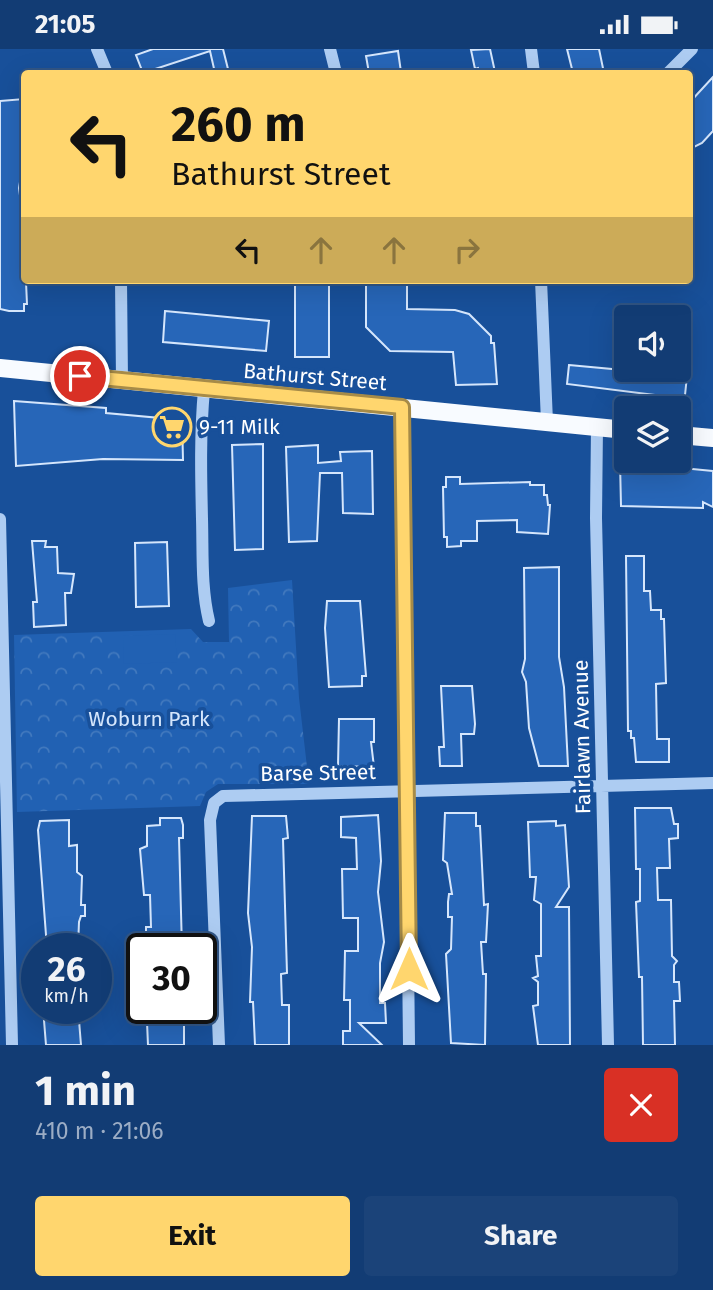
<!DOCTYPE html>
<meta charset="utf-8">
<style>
body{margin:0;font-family:"Fira Sans",sans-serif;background:#1b4379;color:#f1f3f6;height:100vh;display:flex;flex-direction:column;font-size:26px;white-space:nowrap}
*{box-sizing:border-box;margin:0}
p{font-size:23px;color:#9cadc5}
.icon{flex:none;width:38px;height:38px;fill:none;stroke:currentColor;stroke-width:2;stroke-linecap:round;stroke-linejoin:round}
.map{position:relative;height:996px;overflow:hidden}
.details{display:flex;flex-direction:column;background:#123c74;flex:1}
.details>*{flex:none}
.top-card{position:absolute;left:21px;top:21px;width:672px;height:214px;border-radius:7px;box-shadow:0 7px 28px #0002,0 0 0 2px #315686;background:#ffd66e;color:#111;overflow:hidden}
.fabs{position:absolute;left:614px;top:256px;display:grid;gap:14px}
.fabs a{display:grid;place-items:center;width:77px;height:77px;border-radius:7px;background:#123c74;box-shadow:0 7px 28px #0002,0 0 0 2px #315686;font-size:35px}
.speed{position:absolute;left:21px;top:884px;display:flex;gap:14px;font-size:35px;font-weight:700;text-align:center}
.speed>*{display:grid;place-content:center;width:91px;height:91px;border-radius:50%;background:#123c74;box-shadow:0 7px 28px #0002,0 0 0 2px #315686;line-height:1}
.speed small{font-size:18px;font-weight:400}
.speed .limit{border:4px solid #111;border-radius:10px;background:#fff;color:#111}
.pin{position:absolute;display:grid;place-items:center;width:60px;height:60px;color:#fff;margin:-30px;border:4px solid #fff;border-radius:50%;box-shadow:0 2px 7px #0007}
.me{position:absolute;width:77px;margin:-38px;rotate:0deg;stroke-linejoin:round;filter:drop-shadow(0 0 5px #0008)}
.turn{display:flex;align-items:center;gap:24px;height:147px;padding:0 35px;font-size:32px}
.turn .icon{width:91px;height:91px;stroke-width:2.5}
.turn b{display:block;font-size:49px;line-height:60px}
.lanes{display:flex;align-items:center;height:66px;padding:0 35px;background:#0003;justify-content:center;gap:35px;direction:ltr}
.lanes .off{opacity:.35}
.round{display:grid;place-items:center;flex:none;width:74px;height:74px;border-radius:7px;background:#1b4379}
.summary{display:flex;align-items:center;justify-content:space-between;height:119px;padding:0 35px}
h1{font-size:42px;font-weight:700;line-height:52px}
.primary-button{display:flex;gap:14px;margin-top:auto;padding:14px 35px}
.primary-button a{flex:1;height:80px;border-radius:7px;background:#ffd66e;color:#111;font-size:28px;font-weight:700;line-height:80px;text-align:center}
.primary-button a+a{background:#1b4379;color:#f1f3f6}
.status{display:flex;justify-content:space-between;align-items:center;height:49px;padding:0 35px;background:#123c74;direction:ltr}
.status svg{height:19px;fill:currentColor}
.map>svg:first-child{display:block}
.forest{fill:url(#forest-crowns)}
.pitch{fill:#2161b3}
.building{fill:#2766b8;stroke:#d5e6fc;stroke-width:2}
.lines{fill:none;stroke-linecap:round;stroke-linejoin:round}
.minor{stroke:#adccf2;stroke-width:12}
.major{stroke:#f8fbff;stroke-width:18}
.route-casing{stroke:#a68b48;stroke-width:18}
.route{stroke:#ffd66e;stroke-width:12}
.labels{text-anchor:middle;stroke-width:7;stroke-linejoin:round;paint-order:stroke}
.street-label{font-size:21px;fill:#fff;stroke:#18509a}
.poi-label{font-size:21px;fill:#fff;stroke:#18509a;text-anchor:start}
.park-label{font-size:21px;fill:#d5e6fc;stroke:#18509a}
</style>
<div class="status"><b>21:05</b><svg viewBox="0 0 49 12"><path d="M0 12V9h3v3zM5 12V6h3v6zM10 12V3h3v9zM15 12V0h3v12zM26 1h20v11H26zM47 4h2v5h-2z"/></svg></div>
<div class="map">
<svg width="713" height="996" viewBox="0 0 713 996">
<defs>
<pattern id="forest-crowns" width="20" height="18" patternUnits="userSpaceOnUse" patternTransform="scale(1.75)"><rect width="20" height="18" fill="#2161b3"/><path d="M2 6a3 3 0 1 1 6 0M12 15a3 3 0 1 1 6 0" fill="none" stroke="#4279be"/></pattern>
</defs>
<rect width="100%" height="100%" fill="#18509a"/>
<path class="forest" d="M292 531 299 649 309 735H218L206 743 200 757 17 763 14 586 191 580 203 593H229L228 539Z"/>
<path class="pitch" d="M175 585 177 613 124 615 123 587Z"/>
<path class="building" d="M153 0H223L229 24H215L210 2 143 24 136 6Z
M490 0 495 23 479 24 478 19 475 20 471 1Z
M567 0H599L604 24H573Z
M398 2 401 23 369 24 366 7Z
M713 28V82L702 94 690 100V53Z
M24 50 23 132 20 133 19 139 24 176 23 233H26L27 255H24V262H9L0 260V52Z
M295 231H329V308H295Z
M366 231H407V260L455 261 469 265 491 287V294H494L497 335 456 336 453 303 390 302 366 278Z
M165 262 269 272 266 302 163 293Z
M569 316 687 327 685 346H655L567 335Z
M14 352 106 359V364L182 371 183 411 103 410 16 417Z
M263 395V500L235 501 232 396Z
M318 396V414L341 412 340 403 372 402 373 465 343 464 342 424H320L317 492 289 493 286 398Z
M620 413 713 422V458L703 453V459L621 457Z
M446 428H460V435L530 433V436H544V446H547L548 456H550L548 485 517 483V471L477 472V492H461V497L447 498V488H444L443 438H446Z
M32 492H46L45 498H57L58 524 74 525 71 544H65L66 576 34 578 33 553H37Z
M167 493 169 557 136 558 135 494Z
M626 507H644V542H650L651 561H661V570H664L666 634 656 635 657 690H669V713H636L634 689H631V682H628Z
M559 518V608L564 638 568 717H539L529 679 526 633 522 623 525 610 524 519Z
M327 552H360L366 627H362V637L329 638 325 579Z
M441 637H472L475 675 474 685H461L462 717H440L439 698H444Z
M339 670H374V693H371L374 718 338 717Z
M635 759H671L674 775H678V789L669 790 670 819H657L658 851H671L672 907 677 912 674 916V933H679L680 952H674L675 996H643L642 928H639L636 853 640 852V820H636Z
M445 764H476V777H480L484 856 488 855 486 893H481L483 925H486L485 996 451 994 446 905 451 900 452 868H448V853L449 845H452L447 814 443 811Z
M378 766 381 812 378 843 384 893 380 914V954H385L386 974H359L382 996H343V982H350V951H344L345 902H358V869H343L342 820H357L356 789 341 788V768Z
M252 767H286L288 789 283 790 287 924 281 925 282 956H289V996H255L253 953H250L252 898 248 864Z
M160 769H181L183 776V789H179L182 900H146V878H151L150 846H144L140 800 147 797V777L160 776Z
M69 771V797L77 796V823L82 827 81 856H85V867H81L79 873 78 898 47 899 38 781 40 772Z
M556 772V777L565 776 569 838 556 858H569L570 996H538L533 957 538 956V933L533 929 538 927 536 907H541V855L534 851 536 828H530L528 773Z
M43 959H78L81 996H46Z
M184 959V996H148L147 973H142L141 960Z"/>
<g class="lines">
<path class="minor" d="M97 0 107 24
M330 0 336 24
M531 0 534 24
M668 24 692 0
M121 231 122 332
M541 231 547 373
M204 341C200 384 201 427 202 470 203 504 201 539 209 572
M402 358 409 996
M597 378 596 469 608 996
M0 470 12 996
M219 996 210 771 214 754 223 747 713 734"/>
<path class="major" d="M0 319 626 381
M679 386 713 389"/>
</g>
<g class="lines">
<defs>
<path id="route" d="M80 327 402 358 409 920"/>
</defs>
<use href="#route" class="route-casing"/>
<use href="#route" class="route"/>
</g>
<defs>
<symbol id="supermarket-ring" viewBox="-11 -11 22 22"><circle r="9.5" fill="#18509a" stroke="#ffd66e" stroke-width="1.5"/><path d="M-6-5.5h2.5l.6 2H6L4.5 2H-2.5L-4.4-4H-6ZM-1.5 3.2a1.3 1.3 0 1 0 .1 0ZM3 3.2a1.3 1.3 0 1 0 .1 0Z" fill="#ffd66e"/></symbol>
</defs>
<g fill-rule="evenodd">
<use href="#supermarket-ring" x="150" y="356" width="44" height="44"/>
</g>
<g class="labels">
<g class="street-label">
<text transform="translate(315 328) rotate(5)" y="7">Bathurst Street</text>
<text transform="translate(582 688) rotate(-91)" y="7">Fairlawn Avenue</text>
<text transform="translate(318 724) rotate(-1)" y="7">Barse Street</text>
</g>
<g class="poi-label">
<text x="199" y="385">9-11 Milk</text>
</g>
<g class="park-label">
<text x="149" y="677">Woburn Park</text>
</g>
</g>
</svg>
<div class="fabs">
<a><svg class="icon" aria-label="sound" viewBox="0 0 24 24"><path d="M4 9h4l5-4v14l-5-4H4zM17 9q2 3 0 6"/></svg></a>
<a><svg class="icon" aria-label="layers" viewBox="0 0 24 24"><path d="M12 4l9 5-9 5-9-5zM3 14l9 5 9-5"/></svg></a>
</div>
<div class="speed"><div>26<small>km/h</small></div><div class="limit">30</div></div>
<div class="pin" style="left:80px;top:327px;background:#d93025"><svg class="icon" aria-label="arrive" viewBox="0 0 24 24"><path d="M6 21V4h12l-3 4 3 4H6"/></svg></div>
<svg class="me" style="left:409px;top:920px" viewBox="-20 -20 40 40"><path d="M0-17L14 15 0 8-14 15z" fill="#ffd66e" stroke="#fff" stroke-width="4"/></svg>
<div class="top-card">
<div class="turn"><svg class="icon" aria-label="left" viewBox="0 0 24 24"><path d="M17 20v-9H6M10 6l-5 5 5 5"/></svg><div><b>260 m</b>Bathurst Street</div></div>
<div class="lanes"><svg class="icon" aria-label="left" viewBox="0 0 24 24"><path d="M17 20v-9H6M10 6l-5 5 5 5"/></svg><svg class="icon off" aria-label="ahead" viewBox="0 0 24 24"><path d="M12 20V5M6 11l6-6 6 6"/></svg><svg class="icon off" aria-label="ahead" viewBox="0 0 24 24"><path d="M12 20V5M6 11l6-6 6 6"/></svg><svg class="icon off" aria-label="right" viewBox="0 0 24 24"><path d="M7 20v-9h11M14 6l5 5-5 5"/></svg></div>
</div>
</div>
<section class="details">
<div class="summary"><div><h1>1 min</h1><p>410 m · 21:06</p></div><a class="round" style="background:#d93025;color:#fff"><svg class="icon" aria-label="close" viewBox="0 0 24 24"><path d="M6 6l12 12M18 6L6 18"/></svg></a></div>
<div class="primary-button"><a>Exit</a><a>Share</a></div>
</section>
